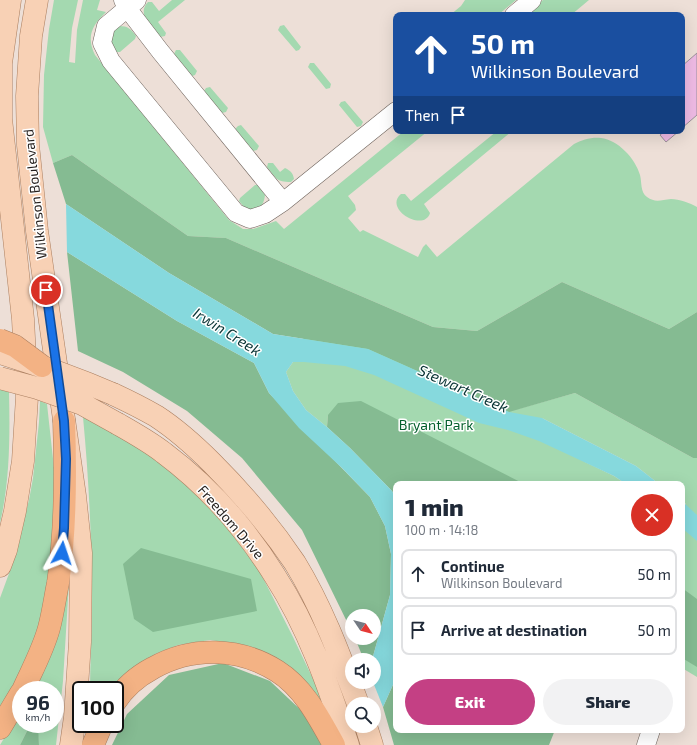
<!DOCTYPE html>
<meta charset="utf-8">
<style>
body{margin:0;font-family:"Exo 2",sans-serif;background:#f2f2f3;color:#1f2937;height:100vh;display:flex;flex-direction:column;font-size:15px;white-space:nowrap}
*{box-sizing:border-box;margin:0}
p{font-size:13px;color:#747a83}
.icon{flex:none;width:22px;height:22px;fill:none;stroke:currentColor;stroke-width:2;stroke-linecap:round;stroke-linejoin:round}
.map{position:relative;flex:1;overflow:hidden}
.sheet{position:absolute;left:393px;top:481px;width:292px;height:252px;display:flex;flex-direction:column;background:#fff;border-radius:8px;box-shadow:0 4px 16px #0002}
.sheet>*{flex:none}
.top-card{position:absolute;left:393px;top:12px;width:292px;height:122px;border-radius:8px;box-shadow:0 4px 16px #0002;background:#1a4fa0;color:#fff;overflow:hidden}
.needle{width:26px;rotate:125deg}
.controls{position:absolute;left:345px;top:609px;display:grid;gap:8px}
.controls a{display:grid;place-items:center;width:36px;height:36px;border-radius:50%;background:#fff;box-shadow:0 4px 16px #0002;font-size:20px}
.speed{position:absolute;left:12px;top:681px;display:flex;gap:8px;font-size:20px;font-weight:700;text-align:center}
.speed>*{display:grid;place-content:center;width:52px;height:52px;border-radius:50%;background:#fff;box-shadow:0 4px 16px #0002;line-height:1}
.speed small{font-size:10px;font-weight:400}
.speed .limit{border:2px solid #111;border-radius:6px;background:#fff;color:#111}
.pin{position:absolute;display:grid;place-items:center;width:34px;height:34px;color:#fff;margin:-17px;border:2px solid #fff;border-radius:50%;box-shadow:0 1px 4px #0007}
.me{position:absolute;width:44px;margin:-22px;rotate:5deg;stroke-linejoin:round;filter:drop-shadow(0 0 3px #0008)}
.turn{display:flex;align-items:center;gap:14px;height:84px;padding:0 12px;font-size:18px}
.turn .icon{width:52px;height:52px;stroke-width:2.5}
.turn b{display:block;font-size:28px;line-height:34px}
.then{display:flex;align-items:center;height:38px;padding:0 12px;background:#0003;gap:8px;font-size:15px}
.round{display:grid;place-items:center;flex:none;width:42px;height:42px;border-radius:21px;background:#f2f2f3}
.overview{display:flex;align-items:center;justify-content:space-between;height:68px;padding:0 12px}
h1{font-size:24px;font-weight:800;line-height:30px}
.cta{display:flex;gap:8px;margin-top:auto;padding:8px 12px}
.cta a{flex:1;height:46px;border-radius:24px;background:#c44084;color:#fff;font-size:16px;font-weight:800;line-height:46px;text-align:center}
.cta a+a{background:#f2f2f3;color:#1f2937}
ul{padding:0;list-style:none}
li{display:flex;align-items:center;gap:12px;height:50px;margin:0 8px 6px;padding:0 4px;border:2px solid #e0e1e3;border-radius:8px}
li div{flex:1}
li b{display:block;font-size:15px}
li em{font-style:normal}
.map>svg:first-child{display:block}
.green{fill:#a4d9b0}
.forest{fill:#85bb92}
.water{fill:#86d9dd}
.building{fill:#eebae4;stroke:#9c9199}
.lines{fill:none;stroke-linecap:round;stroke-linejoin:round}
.minor-casing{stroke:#6f645d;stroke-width:19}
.major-casing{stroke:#ab7f60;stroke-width:23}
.highway-casing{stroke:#ab7f60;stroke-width:23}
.minor{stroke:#fff;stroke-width:18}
.major{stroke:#f8d1b5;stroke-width:22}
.highway{stroke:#f3b284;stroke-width:22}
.major-bridge-casing{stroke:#ab7f60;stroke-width:23;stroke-linecap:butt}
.highway-bridge-casing{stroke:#ab7f60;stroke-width:23;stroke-linecap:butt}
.major-bridge{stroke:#f8d1b5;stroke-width:22}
.highway-bridge{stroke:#f3b284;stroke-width:22}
.route-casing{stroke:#114b97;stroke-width:10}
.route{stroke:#1a73e8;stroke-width:7}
.labels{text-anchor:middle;stroke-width:3;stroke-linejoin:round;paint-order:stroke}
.street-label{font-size:14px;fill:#241f1d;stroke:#fff}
.park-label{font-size:14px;fill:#045f2d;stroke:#fff}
.water-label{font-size:15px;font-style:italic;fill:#093435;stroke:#fff}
</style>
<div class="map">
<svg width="697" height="745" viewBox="0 0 697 745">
<rect width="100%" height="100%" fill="#eddfd7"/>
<path class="green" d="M54 0H78L72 28 69 62 75 63 77 30 83 0H100L97 10 106 12C92 26 86 36 95 55L229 220 243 229H253L276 221 284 229 404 131H428L348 196 355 205 356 210 348 218 360 232 363 230 418 257 423 247 426 244 437 257 574 144C582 140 591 137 601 138 618 140 635 158 640 175 642 182 640 192 647 197 655 203 661 200 671 199 679 199 690 203 697 207V312L669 329 562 282 477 331 433 327 226 238 188 236 72 155 53 163 43 127 44 75 49 29Z
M172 0H185L158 22 166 33 165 36 160 37C152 27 136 14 148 2H152L159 11Z
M465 0H516L498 15H450L461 6Z
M543 0H589L571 15H527V13Z
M284 25 301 47 299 50 296 51 278 30 280 26Z
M119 26C128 26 131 29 136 36L135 39 120 52H117L113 48 110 42 114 30Z
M176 50H180L197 71 195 75 192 76 174 54Z
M310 63H314L331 84 330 88 326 89 308 67Z
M210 87 228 108 226 112 222 113 204 91 206 88Z
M345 101 363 122 361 126 357 127 339 105 341 102Z
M241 125 259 146 257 150 253 151 235 129 238 126Z
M497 131H512L424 204 430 213C424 233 383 209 401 194H405L411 201Z
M268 163H273L280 172 285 168C291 171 293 173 294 179L291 182C276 182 276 178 267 167Z
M255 185H258L265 195C264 203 262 206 256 211L245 208 239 201 240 198Z
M311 319 518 409 575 393 693 458H697V677L682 668V517L686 504 682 501V484H659L636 466 542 418 585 462 614 476 626 484H411L328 415 327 427 306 410 293 391 286 372 293 362Z
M0 389 9 392C10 435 10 481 0 523Z
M40 401 47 404 56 486 47 599 33 649 0 712V598L11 568 29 500 33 478 39 422Z
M83 417 124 438 159 460 189 487 223 522 259 570 293 637 326 706 244 645 210 640 178 645 155 654 132 671 113 690H90C90 663 92 635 92 608 92 544 89 480 83 417Z
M69 582 63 681 56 745H39L37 726 29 727 20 745H0L21 710V724H55V690H31Z"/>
<path class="forest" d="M72 155 188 236 226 238 433 327 477 331 562 282 669 329 697 312V458H693L575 393 509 412 368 349 273 334 169 273 66 204 53 163Z
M67 252 177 321 254 363 269 393 370 497 385 526 391 554 390 595 372 660H364L355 638H374V616H352V632L302 530 242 458 187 411 123 372 78 351Z
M361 401 524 484H396V498L392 491 350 448 327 427 328 415 338 403Z
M141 548 251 579 257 611 153 632 134 619 123 564Z
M682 588 697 599V667L682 658Z
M223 663 270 681 306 715 324 745H112L127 714 169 675Z
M396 678V730H555L549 745H394L383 707Z
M38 726 39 745H20L29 727Z"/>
<path class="water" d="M66 204 169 273 273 334 368 349 509 412 542 418 636 466 659 484H626L614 476 539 441 508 430 479 423 374 375 345 366 304 362H293L286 372 293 391 306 410 327 427 350 448 392 491 396 498V678L383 707 373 682H374V660H372L390 595 391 554 385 526 370 497 342 468 299 428 269 393 254 363 177 321 67 252Z
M682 501 697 515V541L682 528Z"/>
<path class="building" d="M697 53V115L682 128V66Z
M665 131H679L666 142 660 135Z"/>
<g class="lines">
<defs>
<path id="minor" d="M123 0 127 8 160 51 283 202 396 111
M137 0 106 26 102 43 111 61 236 213 250 219 265 214 283 202
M514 15 532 0
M646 745 651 730"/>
<path id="major" d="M37 0 31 36 27 96 28 145 37 231 75 496 81 553 80 642 75 717 71 745
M113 394C128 401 142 408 156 416 176 429 195 446 212 463 242 493 271 527 295 563 322 607 340 656 358 704
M118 424C134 433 150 442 164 453 208 486 246 529 275 576 308 627 329 687 348 745
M0 566 6 550 15 511 23 461 27 397 23 319 1 119V63L10 0
M366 726 372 745"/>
<path id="highway" d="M23 690C32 670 43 650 49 628 53 613 55 598 58 583 66 529 66 476 64 421
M115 702C124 688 138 676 153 668 192 646 239 647 277 671 304 688 319 718 334 745
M0 728 21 693
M93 745 102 724"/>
</defs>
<use href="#minor" class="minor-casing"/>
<use href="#major" class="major-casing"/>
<use href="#highway" class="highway-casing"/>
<use href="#minor" class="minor"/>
<use href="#major" class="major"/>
<use href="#highway" class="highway"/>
<defs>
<path id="major-bridge" d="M0 353C39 365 76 378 113 394
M0 378 37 388 82 404 118 424"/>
<path id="highway-bridge" d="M0 340 15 346 42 366"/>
</defs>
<use href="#major-bridge" class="major-bridge-casing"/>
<use href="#highway-bridge" class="highway-bridge-casing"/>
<use href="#major-bridge" class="major-bridge"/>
<use href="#highway-bridge" class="highway-bridge"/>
</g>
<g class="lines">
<defs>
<path id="route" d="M46 290 64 421 66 459 64 528 62 553"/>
</defs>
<use href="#route" class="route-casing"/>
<use href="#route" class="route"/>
</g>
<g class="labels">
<g class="street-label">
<text transform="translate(35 194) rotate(-96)" y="5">Wilkinson Boulevard</text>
<text transform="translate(231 522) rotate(49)" y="5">Freedom Drive</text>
</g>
<g class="park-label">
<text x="436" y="430">Bryant Park</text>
</g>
<g class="water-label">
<text transform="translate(227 332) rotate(32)" y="5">Irwin Creek</text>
<text transform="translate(463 389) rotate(24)" y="5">Stewart Creek</text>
</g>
</g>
</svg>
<div class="controls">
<a><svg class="needle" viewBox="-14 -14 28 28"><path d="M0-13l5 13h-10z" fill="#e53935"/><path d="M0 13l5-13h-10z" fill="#747a83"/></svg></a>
<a><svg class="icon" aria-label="sound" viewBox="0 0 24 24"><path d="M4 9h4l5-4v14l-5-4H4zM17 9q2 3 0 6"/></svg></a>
<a><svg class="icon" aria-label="search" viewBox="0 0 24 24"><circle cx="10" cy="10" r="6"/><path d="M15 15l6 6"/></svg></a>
</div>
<div class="speed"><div>96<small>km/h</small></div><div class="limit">100</div></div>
<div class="pin" style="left:46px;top:290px;background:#d93025"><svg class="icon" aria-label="arrive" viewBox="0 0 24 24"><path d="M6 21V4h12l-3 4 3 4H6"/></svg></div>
<svg class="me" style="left:62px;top:553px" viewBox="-20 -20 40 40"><path d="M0-17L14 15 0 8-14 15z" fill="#1a73e8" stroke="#fff" stroke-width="4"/></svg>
<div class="top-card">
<div class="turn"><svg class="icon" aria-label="ahead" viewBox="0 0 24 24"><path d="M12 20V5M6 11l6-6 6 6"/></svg><div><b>50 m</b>Wilkinson Boulevard</div></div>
<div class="then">Then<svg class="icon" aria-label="arrive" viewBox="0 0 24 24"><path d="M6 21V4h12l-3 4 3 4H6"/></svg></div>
</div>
<section class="sheet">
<div class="overview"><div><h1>1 min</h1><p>100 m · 14:18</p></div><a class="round" style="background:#d93025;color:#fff"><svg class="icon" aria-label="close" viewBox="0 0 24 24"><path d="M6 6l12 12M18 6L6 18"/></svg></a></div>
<ul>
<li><svg class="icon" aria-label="ahead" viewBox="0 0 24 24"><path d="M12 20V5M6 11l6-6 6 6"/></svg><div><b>Continue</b><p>Wilkinson Boulevard</p></div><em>50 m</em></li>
<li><svg class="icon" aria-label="arrive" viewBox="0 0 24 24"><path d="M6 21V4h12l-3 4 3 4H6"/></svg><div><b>Arrive at destination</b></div><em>50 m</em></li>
</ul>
<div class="cta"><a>Exit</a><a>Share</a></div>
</section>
</div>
